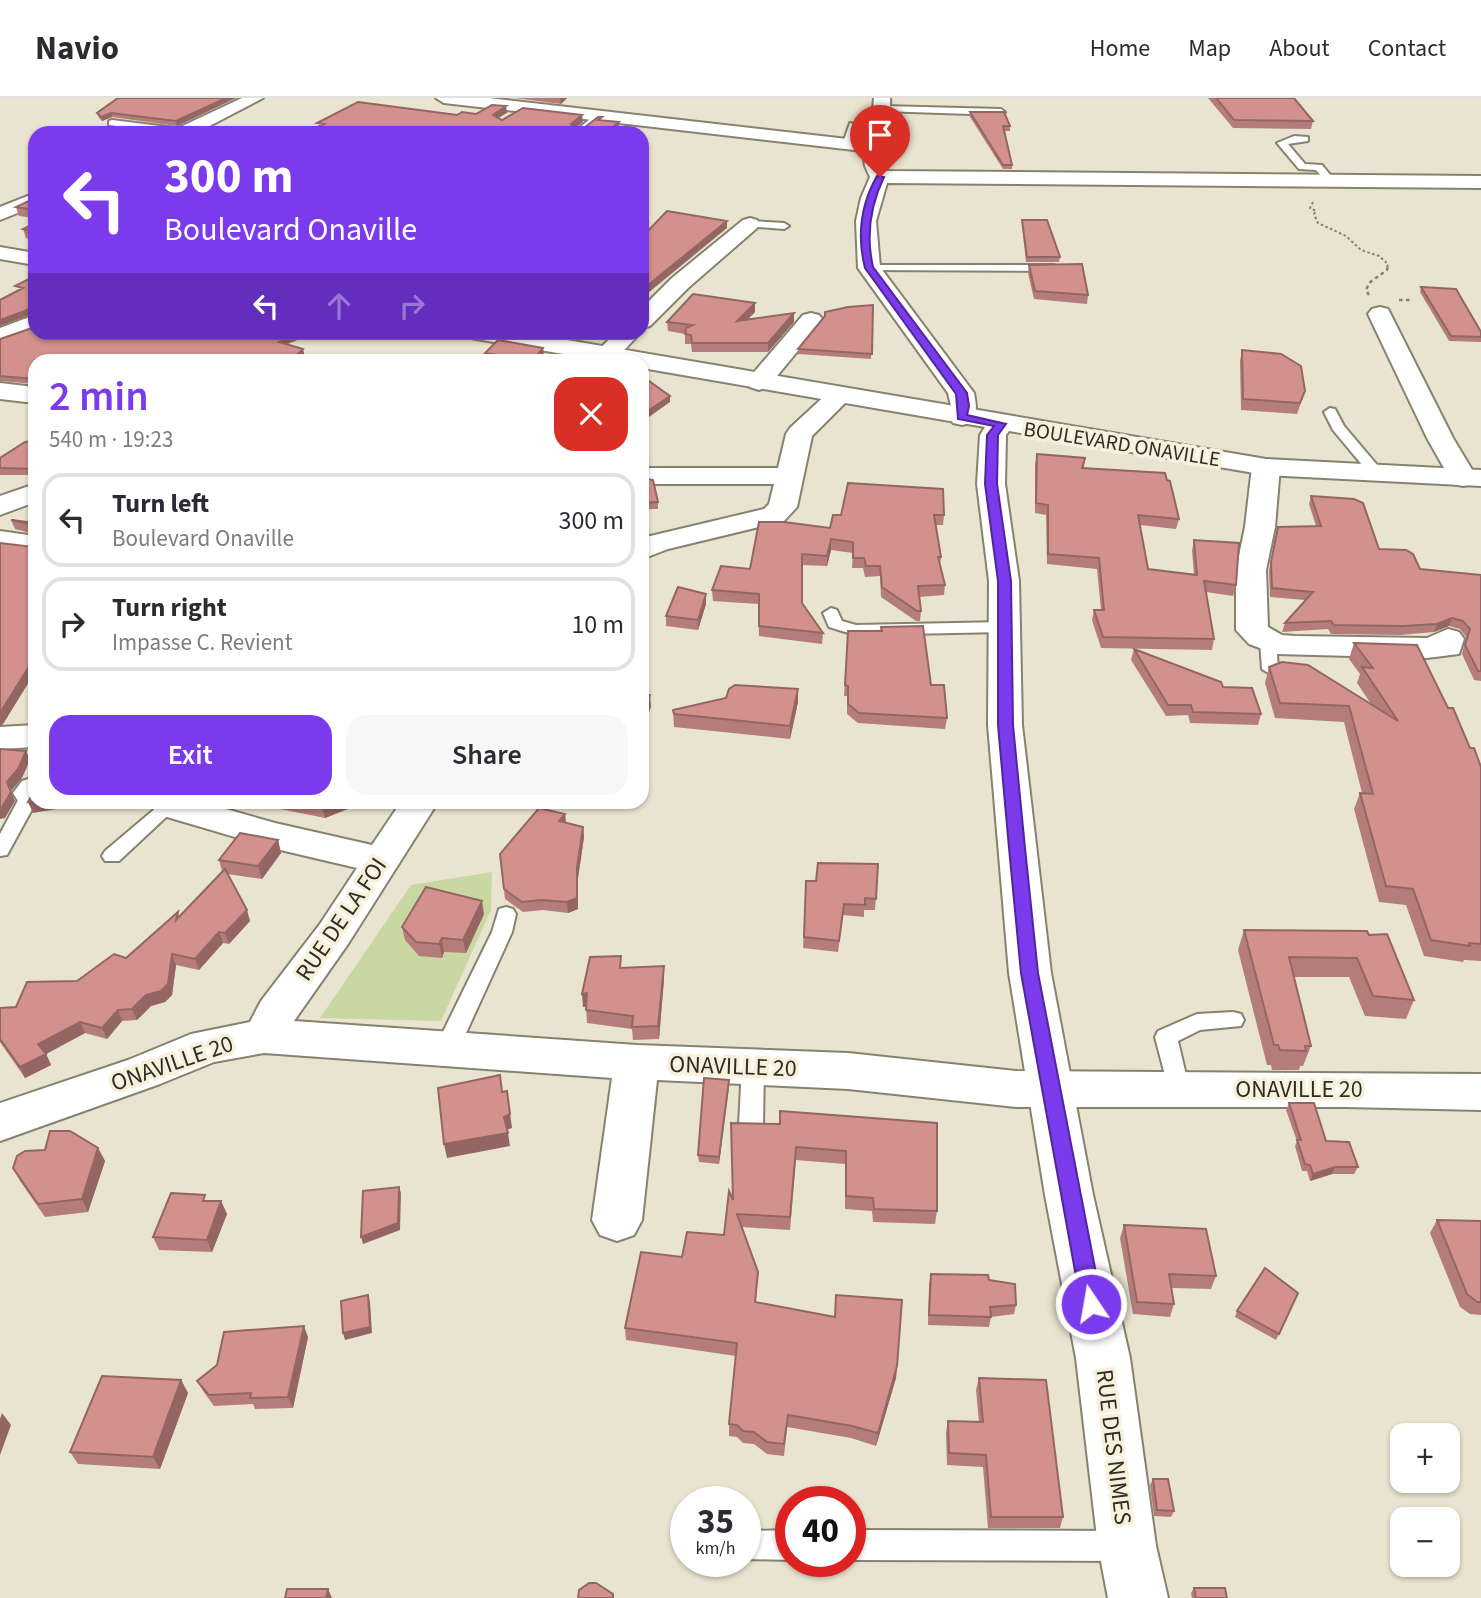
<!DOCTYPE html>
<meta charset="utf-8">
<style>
body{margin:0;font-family:"Source Sans 3",sans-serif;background:#f7f7f7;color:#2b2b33;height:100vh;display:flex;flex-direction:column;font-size:26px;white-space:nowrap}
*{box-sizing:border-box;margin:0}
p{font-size:23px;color:#7c7c81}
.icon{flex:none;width:38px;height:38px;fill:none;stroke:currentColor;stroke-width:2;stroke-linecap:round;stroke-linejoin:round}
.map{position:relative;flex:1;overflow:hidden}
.sheet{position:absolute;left:28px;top:256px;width:621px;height:455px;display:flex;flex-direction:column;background:#fff;border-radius:21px;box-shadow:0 2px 5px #0004}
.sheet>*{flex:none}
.hud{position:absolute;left:28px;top:28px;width:621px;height:214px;border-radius:21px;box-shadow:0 2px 5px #0004;background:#7c3aed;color:#fff;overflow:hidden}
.buttons{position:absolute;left:1390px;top:1325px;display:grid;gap:14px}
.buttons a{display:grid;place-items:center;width:70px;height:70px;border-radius:14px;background:#fff;box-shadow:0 2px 5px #0004;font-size:35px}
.speed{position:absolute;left:670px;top:1388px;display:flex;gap:14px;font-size:35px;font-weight:700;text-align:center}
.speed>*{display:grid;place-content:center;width:91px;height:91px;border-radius:50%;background:#fff;box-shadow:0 2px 5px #0004;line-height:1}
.speed small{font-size:18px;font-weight:400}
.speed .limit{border:10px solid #d22;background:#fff;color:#111}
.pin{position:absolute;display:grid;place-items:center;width:60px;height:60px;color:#fff;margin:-72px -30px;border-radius:50% 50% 50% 0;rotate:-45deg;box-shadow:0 0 7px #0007}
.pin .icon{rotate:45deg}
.me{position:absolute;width:77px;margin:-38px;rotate:348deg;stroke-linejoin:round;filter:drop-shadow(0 0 5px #0008)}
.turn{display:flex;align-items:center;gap:24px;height:147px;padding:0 21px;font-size:32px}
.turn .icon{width:91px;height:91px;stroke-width:2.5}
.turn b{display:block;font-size:49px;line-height:60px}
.lanes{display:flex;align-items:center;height:66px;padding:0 21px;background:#0003;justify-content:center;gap:35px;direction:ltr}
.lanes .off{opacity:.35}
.round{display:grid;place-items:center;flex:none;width:74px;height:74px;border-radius:21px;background:#f7f7f7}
.headline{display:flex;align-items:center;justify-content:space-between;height:119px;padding:0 21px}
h1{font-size:42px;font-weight:600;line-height:52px;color:#7c3aed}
.button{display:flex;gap:14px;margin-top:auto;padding:14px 21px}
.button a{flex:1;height:80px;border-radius:21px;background:#7c3aed;color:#fff;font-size:28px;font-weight:600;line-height:80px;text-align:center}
.button a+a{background:#f7f7f7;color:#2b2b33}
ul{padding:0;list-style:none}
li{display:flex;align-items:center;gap:21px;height:94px;margin:0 14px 10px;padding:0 7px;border:4px solid #e1e1e2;border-radius:21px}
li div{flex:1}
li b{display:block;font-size:26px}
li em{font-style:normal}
header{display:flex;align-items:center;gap:42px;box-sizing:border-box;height:98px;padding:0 35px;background:#fff;border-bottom:2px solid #e1e1e2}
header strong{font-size:33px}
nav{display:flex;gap:38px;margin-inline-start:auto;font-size:24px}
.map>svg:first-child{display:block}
.green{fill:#c9d7a3}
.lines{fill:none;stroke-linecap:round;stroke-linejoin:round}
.service-casing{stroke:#87826f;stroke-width:4}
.minor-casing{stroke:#87826f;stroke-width:4}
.tertiary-casing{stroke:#87826f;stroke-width:4}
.path-far1{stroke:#848173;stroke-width:2;stroke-dasharray:2.5 2.5;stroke-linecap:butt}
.path{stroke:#848173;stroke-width:2.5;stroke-dasharray:3.5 3.5;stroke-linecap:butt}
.service{fill:#fff;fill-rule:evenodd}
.minor{fill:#fff;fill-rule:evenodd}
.tertiary{fill:#fff;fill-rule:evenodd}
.wall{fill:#b57d7a}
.shaded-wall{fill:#946663}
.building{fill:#d3918e;stroke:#946663;stroke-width:2}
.route{fill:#7c3aed;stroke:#51269a;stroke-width:2}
.labels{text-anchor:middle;stroke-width:7;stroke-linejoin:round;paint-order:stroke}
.far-street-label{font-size:21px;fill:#2f2d25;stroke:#f7f1dc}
.street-label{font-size:24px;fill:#2f2d25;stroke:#f7f1dc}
</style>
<header>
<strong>Navio</strong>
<nav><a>Home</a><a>Map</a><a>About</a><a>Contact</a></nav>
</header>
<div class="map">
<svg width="1481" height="1500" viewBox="0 0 1481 1500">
<rect width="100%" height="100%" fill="#e9e4cf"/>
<path class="green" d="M492 774 491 812 441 923 320 920 411 787Z"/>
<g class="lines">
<defs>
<path id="service" d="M883 8 1001 11 1005 14 1001 17 880 13Z
M596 16 603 18 583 35H573Z
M112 22 184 31 188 34 171 35 109 27V23Z
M850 25 857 27 848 48H842Z
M1294 38 1308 39V43L1288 46 1305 66 1322 67 1336 84 1334 86H1328L1316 72 1299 71 1277 45Z
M750 123 784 125 789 128 784 131 746 128 745 126Z
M869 167H1054L1059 170 1054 173 865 172V168Z
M1330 310 1335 311 1344 328 1383 374V380H1373L1333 332 1324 314Z
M831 510 837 512 842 523 856 527 1005 524 1013 529 1005 534 855 537 829 529 823 515Z
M1268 538 1276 543 1278 571 1270 576 1262 571 1260 543Z
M31 689 35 690 36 704 7 757 0 758V736L24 691Z
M163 704H177L179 707 119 763H105L102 758 105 753Z
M506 809 513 811 516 816 512 834 456 957 448 960 440 957 437 951 441 938 492 834 499 811Z
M1233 914 1241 916 1244 922 1241 928 1200 932 1178 943 1189 990 1186 996 1178 999 1170 996 1155 939 1158 933 1197 916Z
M753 959 761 962 764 968 763 1027 759 1034 751 1036 743 1034 739 1027 742 968 745 962Z
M791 1432V1462L746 1461V1433Z
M850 1432 1122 1433 1132 1438 1137 1448 1132 1458 1122 1463 850 1462Z"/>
<path id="minor" d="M242 0H263L196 35H173L176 31Z
M436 0H489L865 43 872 21 874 0H890C892 25 873 50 886 73L1481 78V90L887 85 876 123 880 169 974 295C976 306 978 315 971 325L962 327 953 325 949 319 951 308 948 295 858 170 856 123 861 100 870 79 865 68 863 53 444 5Z
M35 95V108L0 122V109Z
M750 120 757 122 760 126 757 130 688 190 650 228 642 230V210L672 180 743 122Z
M1380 209 1388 211 1453 340 1477 380 1473 386 1463 388 1453 386 1427 340 1368 216 1372 211Z
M811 215 819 217 823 222 819 227 768 289 759 292 750 289 746 284 750 279 803 217Z
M35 217V233L0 246V230Z
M616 234H641L615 262H597L594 257Z
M0 285 35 289V305L0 301Z
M839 290 848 293 852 298 812 338 797 409 784 423 668 451 642 461V440L764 411 769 406 774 386H642V370H778L786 336 790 330 830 293Z
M1266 361 1276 363 1280 369 1275 429 1266 472 1268 529 1282 537 1295 538 1427 540 1448 531 1459 534 1464 541 1459 556 1427 560 1276 556 1249 546 1236 532V472L1245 429 1252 369 1256 363Z
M35 386V404L0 417V398Z
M0 433 35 438V456L0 451Z
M35 627V649L0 651V629Z
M35 679V704H44L31 707 18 703 13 695 22 683Z
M154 704H201L275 725 372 747 401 704H438L348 846 294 923 637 947 848 955 1016 973 1481 976V1012L1345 1009H1016L848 991 657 982 642 1122 634 1137 617 1143 600 1137 592 1122 612 980 264 955 214 964 160 986 0 1043V1005L128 962 191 936 250 924 261 903 320 826 357 770 272 750 157 716 151 707Z"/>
<path id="tertiary" d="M0 149 35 155V167L0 161Z
M465 234H520L1266 361 1481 372V388L1266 377 1009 333 1006 337 1005 386 1019 483 1022 627 1051 875 1093 1097 1130 1260 1156 1448 1168 1500H1108L1098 1448 1076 1260 1045 1097 1009 875 988 627 989 483 977 386 980 337 985 329 642 270V262H598L476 241 468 239Z"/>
</defs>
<use href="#service" class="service-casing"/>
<use href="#minor" class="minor-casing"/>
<use href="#tertiary" class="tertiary-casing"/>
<path class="path-far1" d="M1313 104 1310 110 1316 113 1314 116 1318 125 1346 138 1361 152 1379 158 1388 166 1387 170"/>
<path class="path" d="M1369 197 1366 192 1369 185 1387 172 1388 168
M1399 202H1411"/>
<use href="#service" class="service"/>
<use href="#minor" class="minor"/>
<use href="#tertiary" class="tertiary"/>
</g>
<path class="wall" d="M236 0 177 28 112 19 102 23 99 20 97 15Z
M515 0H567L561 6Z
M1208 0H1294L1313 23 1311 31 1233 30Z
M970 14 1010 28V33H1004L1012 67V71H1003L970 19Z
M35 100V120L19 118 16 109Z
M1022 122 1060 159 1059 164H1026L1022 127Z
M35 125V142L26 140 23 131Z
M1029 167 1088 197 1087 206 1034 201 1028 175Z
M1421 189 1481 234V244L1449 243 1420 194Z
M873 207 871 261 798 256V251L824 220 825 214Z
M755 214 748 221 794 215V224L768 254H692L691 246H685V236L668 233 667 224Z
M536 234H561L558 238Z
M296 236 297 242 287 246 303 251 304 256 298 262H35V286L0 283V241Z
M1242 252 1305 293 1297 316 1241 312 1240 263Z
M485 255H544L492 262 485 261Z
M35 343V377H0V360Z
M1037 356 1085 360 1084 370 1167 382 1179 421 1176 431 1140 427 1148 471 1194 476 1192 453 1194 442 1236 487 1233 498 1206 494 1214 541 1212 552 1101 550 1092 522 1094 512H1101L1097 471 1047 466 1046 417 1035 415V366Z
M642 380 658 404V411H642Z
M1311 398 1379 451 1420 471 1481 477V583L1474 582 1462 556 1466 539 1460 531 1449 528 1434 534 1400 537 1331 536 1328 531 1282 534 1285 525 1305 502 1270 499 1269 472 1276 437 1278 429 1316 428 1309 406Z
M833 417H944L943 427H935L941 459 940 466 945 487 944 497 919 499 921 513 920 523H916L881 499 880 478 865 479 863 470H852L853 455 831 452 827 468 802 467V505L823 535 822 546 759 538 758 506 713 503 712 492 750 471 830 430Z
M11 422 35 425V574L3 626 0 628V445L33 449 34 436 15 431Z
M706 496V506L698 532 666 528V518Z
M881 529 931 587 947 620 945 631 858 625 847 616V598H844L848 533H880Z
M1354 545 1448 610 1481 669V863L1464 862 1463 864 1424 858 1406 807 1379 804 1354 711 1360 695H1362L1344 624 1275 620 1265 585 1269 569 1371 606 1357 585 1360 576 1349 561Z
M1134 551 1223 589 1261 616 1258 627 1190 625 1188 617 1166 618 1131 562Z
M798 591V604L790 641 674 629 673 612Z
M278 704H355L350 710 325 720 280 711Z
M565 716 566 725 583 729 584 739 578 780V811L568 815 543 812 523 814 505 801 500 756Z
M278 742 281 755 262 781 227 776 250 823 229 846 223 845 199 872 176 867 172 897 165 904 151 908 137 922 122 923 107 941 85 935 46 956 51 967 25 980 0 944V910L16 909 77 883 126 860 178 814 179 819 222 773 219 762Z
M878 766 875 812H864V819L843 817 838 854 803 850 806 783H816Z
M484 816 466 855 444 854 442 860 419 858 405 842 402 829Z
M1244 832 1367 833 1414 902 1406 921 1365 918 1349 879H1294L1311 948 1303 968H1300L1299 972H1272L1271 967H1267L1238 852Z
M664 868V881L659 941 633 942 632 931 587 925 586 908 583 909 622 870Z
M729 982 719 1066 699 1064 698 1057Z
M1289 1005 1326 1043 1358 1069 1354 1076H1332L1310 1083 1307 1073H1302L1295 1048 1297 1043 1286 1012Z
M937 1025V1113L935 1126 873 1124 872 1113 845 1111V1066L796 1062 790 1132 742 1129 758 1174 756 1204 897 1268 896 1280 876 1348 851 1340 787 1329 784 1358 767 1356 754 1346 743 1345 737 1339 729 1338V1326L736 1258 626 1242 625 1230 682 1159 724 1137 732 1102 780 1026Z
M98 1050 105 1063 88 1114 45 1119 20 1083 13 1070Z
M207 1103H221L227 1116 212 1154 159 1152 153 1139Z
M1437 1122 1481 1123V1217L1470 1216 1460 1209 1430 1135Z
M1124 1127 1216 1178 1211 1191 1172 1190 1174 1206 1170 1219 1133 1216 1120 1140Z
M931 1176 989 1182 1016 1207 1014 1216 991 1219 989 1229 928 1227 929 1186Z
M1298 1195 1276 1242 1235 1219 1237 1213Z
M308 1239 293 1310 255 1311 253 1306 214 1308 203 1293 197 1283Z
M979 1280 1063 1419 1060 1430H988L983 1369 947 1367 946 1334 948 1323 979 1324 976 1292Z
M181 1282 188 1295 160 1371 78 1366 70 1354Z
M1153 1381 1174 1413 1171 1419 1154 1418 1150 1387Z
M1194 1490 1227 1500H1192L1191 1495Z"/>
<path class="shaded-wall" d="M226 0H236L177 28 176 23Z
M560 0H567L561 6Z
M506 8 507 15 493 23V17Z
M111 15 112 19 102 23 101 19Z
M582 17 583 24 571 33V26Z
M619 24V31L614 35H605Z
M727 123V130L642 200V192Z
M755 205V214L737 232V223Z
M35 209V215L0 228V222Z
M794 215V224L768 254V245Z
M296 236 297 242 280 249 279 244Z
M543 250 544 255 538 262H533Z
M303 251 304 256 298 262H291Z
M670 298V304L642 324V317Z
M642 361H648V367L642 368Z
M831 441V452L827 468V458Z
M706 496V506L698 532V522Z
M1452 520 1449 528 1434 534 1437 526Z
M35 559V574L3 626 0 628V615Z
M798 591V604L790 641V628Z
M650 597 651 609 642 632V618Z
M26 653 30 662 22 680 11 693 7 684Z
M11 694 15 703 5 720 0 721V711Z
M35 703V704H99L33 715 28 704Z
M331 704H355L350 710 325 720 322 707Z
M565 716 566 726 559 723Z
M583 729 584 739 578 780V811L568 815 567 804 577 770Z
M278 742 281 755 262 781 258 768Z
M482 803 484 816 466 855 463 842Z
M247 812 250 823 229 846 225 835Z
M219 834 223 845 199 872 195 861Z
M442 840 444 854 442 860 439 846Z
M172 856 176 867 172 897 165 904 151 908 137 922 132 911Z
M664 868V881L659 941 658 928Z
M587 895 588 908 583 909 582 896Z
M118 912 122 923 107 941 102 930Z
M80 924 85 935 46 956 51 967 25 980 20 969 38 946Z
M729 982V989L719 1066V1059Z
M507 993 512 1030 506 1032 504 1019Z
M508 1035 510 1048 447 1060 444 1046Z
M98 1050 105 1063 88 1114 82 1101Z
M1335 1069 1332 1076 1310 1083 1313 1076Z
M399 1089 401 1095 400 1132 363 1146 361 1139Z
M221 1103 227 1116 212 1154 207 1142Z
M368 1197 370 1204 372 1235 345 1242 343 1235Z
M304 1228 308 1239 293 1310 288 1299Z
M897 1268 896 1280 876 1348 878 1335Z
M181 1282 188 1295 160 1371 153 1359Z
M2 1315 11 1327 0 1357V1321Z
M328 1491 332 1500H326Z"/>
<path class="building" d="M118 0H226L176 23 111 15 101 19 97 15Z
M1216 0H1294L1313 23 1234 22Z
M358 4 457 17 462 14 476 16 492 7 506 8 493 17 502 22 523 10 582 17 571 26 573 31 584 30 598 19H602L598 22 619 24 605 35H319L311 32 324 26 317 25Z
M970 14H1004L1010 28H1003L1012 67H1003Z
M35 100V112L16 109Z
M667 113 727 123 642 192V139Z
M1022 122H1047L1060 159H1027Z
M35 125V133L23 131Z
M1082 166 1088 197 1035 193 1029 167Z
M35 178V218V209L0 222V202L23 190 15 188Z
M1421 189 1456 191 1481 234V239L1451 238Z
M693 196 755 205 737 223 794 215 768 245H692L691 237 685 236 686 230 693 227 667 224Z
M873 207 872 256 798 251 825 218V214L848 209Z
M35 229V234H291L296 236 279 244 303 251 291 262H261L254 260 250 262H35V287L33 281 0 278V241Z
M498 242 543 250 533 262H491L496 257 485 255Z
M1242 252 1281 256 1301 268 1305 293 1300 305 1243 301Z
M642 282 649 283 670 298 642 317Z
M642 341H643L648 361H642Z
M35 343V371L0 370V360L25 344Z
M1037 356 1085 360 1082 370 1165 375 1167 382 1170 383 1179 421 1138 417 1148 471 1197 477 1194 442 1239 445 1236 487 1204 483 1214 541 1103 539 1094 512H1104L1099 460 1048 456V407L1036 405Z
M642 380 653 382 658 404 642 405Z
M848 385 943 391 944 417H934L941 459H938L945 487 918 488 921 513H917L882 489 880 468H866L864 460H853V444L831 441 827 458 802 456V505L823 535 759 528V496L712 492 721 468 750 471 759 424H784L830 430 833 417H841Z
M1311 398 1354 401 1363 405 1379 451 1406 452 1413 456 1420 471 1481 477V573H1478L1465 547 1470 531 1463 523 1452 520 1437 526 1403 528 1334 527 1331 523 1285 525 1313 494 1272 490 1271 464 1278 429 1321 428Z
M11 422 35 425V559L0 615V445L33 449 34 427Z
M678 489 706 496 698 522 666 518Z
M923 528 931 587H944L947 620 859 615 848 606V588L845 587 848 533H882L881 529Z
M1354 545 1417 547 1448 610H1453L1470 650H1474L1481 669V846L1469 845 1470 848 1431 842 1413 791 1386 788 1360 695 1373 696 1349 608 1280 605 1269 569 1282 564 1308 567 1398 623 1362 569 1373 570Z
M1134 551 1221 584 1223 589 1252 590 1261 616 1193 614 1191 607H1168Z
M735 587 798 591 790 628 674 616 673 612 726 600 729 591Z
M642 596 650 597 642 618Z
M0 651 26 653 18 671 7 684 11 694 1 711H0Z
M33 672 35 673V691L34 690Z
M35 696V703L28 704 32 697Z
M303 704H331L322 707Z
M539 710 565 716 559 723 583 729 577 770V800L567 804 541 802 522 804 504 791 500 756Z
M240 735 278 742 258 768 219 762Z
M818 765 878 766 876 801 865 800V807L844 806 839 843 804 839 806 783H816Z
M225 771 247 812 225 835 219 834 195 861 172 856 168 886 161 893 146 897 132 911 118 912 102 930 80 924 38 946 46 956 20 969 0 941V910L16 909 27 884 77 883 114 856 126 860 178 814 176 822Z
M426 789 482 803 463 842 442 840 439 846 416 844 402 829Z
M1244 832 1367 833 1369 837 1387 836 1414 902 1373 898 1357 860 1289 859 1311 948H1305L1306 953 1280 952 1278 947H1274Z
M621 858 620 870 664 868 658 928 632 929 633 918 586 912 587 895 582 896 590 859Z
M500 977 502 994 507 993 510 1016 504 1019 508 1035 444 1046 438 990Z
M704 980 729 982 719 1059 698 1057Z
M1289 1005H1314L1326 1043 1349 1044 1358 1069H1335L1313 1076 1310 1067 1305 1066 1297 1042H1301Z
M780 1013 937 1025V1113L874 1111 873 1100 846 1098V1053L796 1049 790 1119 737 1116 758 1174 755 1204 835 1219 836 1197 902 1202 897 1268 878 1335 852 1328 788 1317 784 1346 767 1344 754 1334 743 1333 737 1327 729 1326 737 1245 625 1230 641 1154 682 1159 687 1134 724 1137 729 1093 733 1102 731 1025 780 1026Z
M50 1033H70L98 1050 82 1101 38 1106 13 1070 17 1058 25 1053 45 1052Z
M399 1089 398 1125 361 1139 363 1093Z
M171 1095 205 1097 203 1103H221L207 1142 153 1139Z
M1437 1122 1481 1123V1204H1477L1467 1196Z
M1124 1127 1206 1131 1216 1178 1169 1176 1174 1206 1137 1204Z
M1265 1170 1298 1195 1279 1236 1237 1213Z
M931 1176 988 1177 989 1182 1015 1186 1016 1207 990 1209 991 1219 929 1217Z
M368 1197 370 1229 343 1235 341 1203Z
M304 1228 288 1299 250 1300 251 1295 209 1297 197 1283 217 1267 224 1234Z
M102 1278 181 1282 153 1359 70 1354Z
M979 1280 1046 1282 1063 1419H991L986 1357 949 1355 948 1323 983 1324Z
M1153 1381H1168L1174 1413 1157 1412Z
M589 1485H596L613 1496V1500H578L579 1492Z
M1194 1490H1225L1227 1500H1196Z
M287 1491H328L326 1500H285Z"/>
<path class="route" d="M877 78 884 79C870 108 866 138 873 169L967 295 969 308 967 317 1006 326 998 337 997 386 1011 483 1013 627 1025 750 1038 875 1102 1206 1099 1213 1091 1215 1084 1213 1081 1206 1021 875 1009 750 998 627V483L985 386 987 337 994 328 958 321 956 296 865 170C857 138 861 106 877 78Z"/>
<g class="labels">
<g class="far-street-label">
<text transform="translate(1122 346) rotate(9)" y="7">BOULEVARD ONAVILLE</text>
</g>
<g class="street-label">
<text transform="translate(341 821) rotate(-56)" y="8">RUE DE LA FOI</text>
<text transform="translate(172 965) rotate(-19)" y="8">ONAVILLE 20</text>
<text transform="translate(733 968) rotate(2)" y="8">ONAVILLE 20</text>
<text x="1299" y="999">ONAVILLE 20</text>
<text transform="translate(1114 1349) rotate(83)" y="8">RUE DES NIMES</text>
</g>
</g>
</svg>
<div class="buttons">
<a>+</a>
<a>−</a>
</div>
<div class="speed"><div>35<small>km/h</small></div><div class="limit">40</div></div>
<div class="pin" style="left:880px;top:79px;background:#d93025"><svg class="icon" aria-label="arrive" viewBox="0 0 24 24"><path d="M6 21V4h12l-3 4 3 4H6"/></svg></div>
<svg class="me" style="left:1091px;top:1206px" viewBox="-20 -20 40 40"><circle r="17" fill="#7c3aed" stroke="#fff" stroke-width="3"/><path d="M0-11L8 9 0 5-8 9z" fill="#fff"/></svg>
<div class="hud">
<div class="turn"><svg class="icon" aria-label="left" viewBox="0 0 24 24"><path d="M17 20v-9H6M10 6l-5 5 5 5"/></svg><div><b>300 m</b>Boulevard Onaville</div></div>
<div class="lanes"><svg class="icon" aria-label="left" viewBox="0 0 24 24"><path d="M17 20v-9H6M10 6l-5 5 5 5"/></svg><svg class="icon off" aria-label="ahead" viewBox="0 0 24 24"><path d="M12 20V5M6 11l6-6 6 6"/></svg><svg class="icon off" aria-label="right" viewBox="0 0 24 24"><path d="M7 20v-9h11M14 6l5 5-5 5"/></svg></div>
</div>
<section class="sheet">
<div class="headline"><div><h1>2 min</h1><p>540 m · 19:23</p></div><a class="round" style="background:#d93025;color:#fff"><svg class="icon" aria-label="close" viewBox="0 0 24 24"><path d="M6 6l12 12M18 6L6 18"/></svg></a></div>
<ul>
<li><svg class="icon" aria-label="left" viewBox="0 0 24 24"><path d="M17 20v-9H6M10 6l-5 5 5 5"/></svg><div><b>Turn left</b><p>Boulevard Onaville</p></div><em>300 m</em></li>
<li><svg class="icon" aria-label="right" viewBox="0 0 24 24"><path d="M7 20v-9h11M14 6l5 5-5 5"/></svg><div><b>Turn right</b><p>Impasse C. Revient</p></div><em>10 m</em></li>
</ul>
<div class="button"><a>Exit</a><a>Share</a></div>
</section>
</div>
